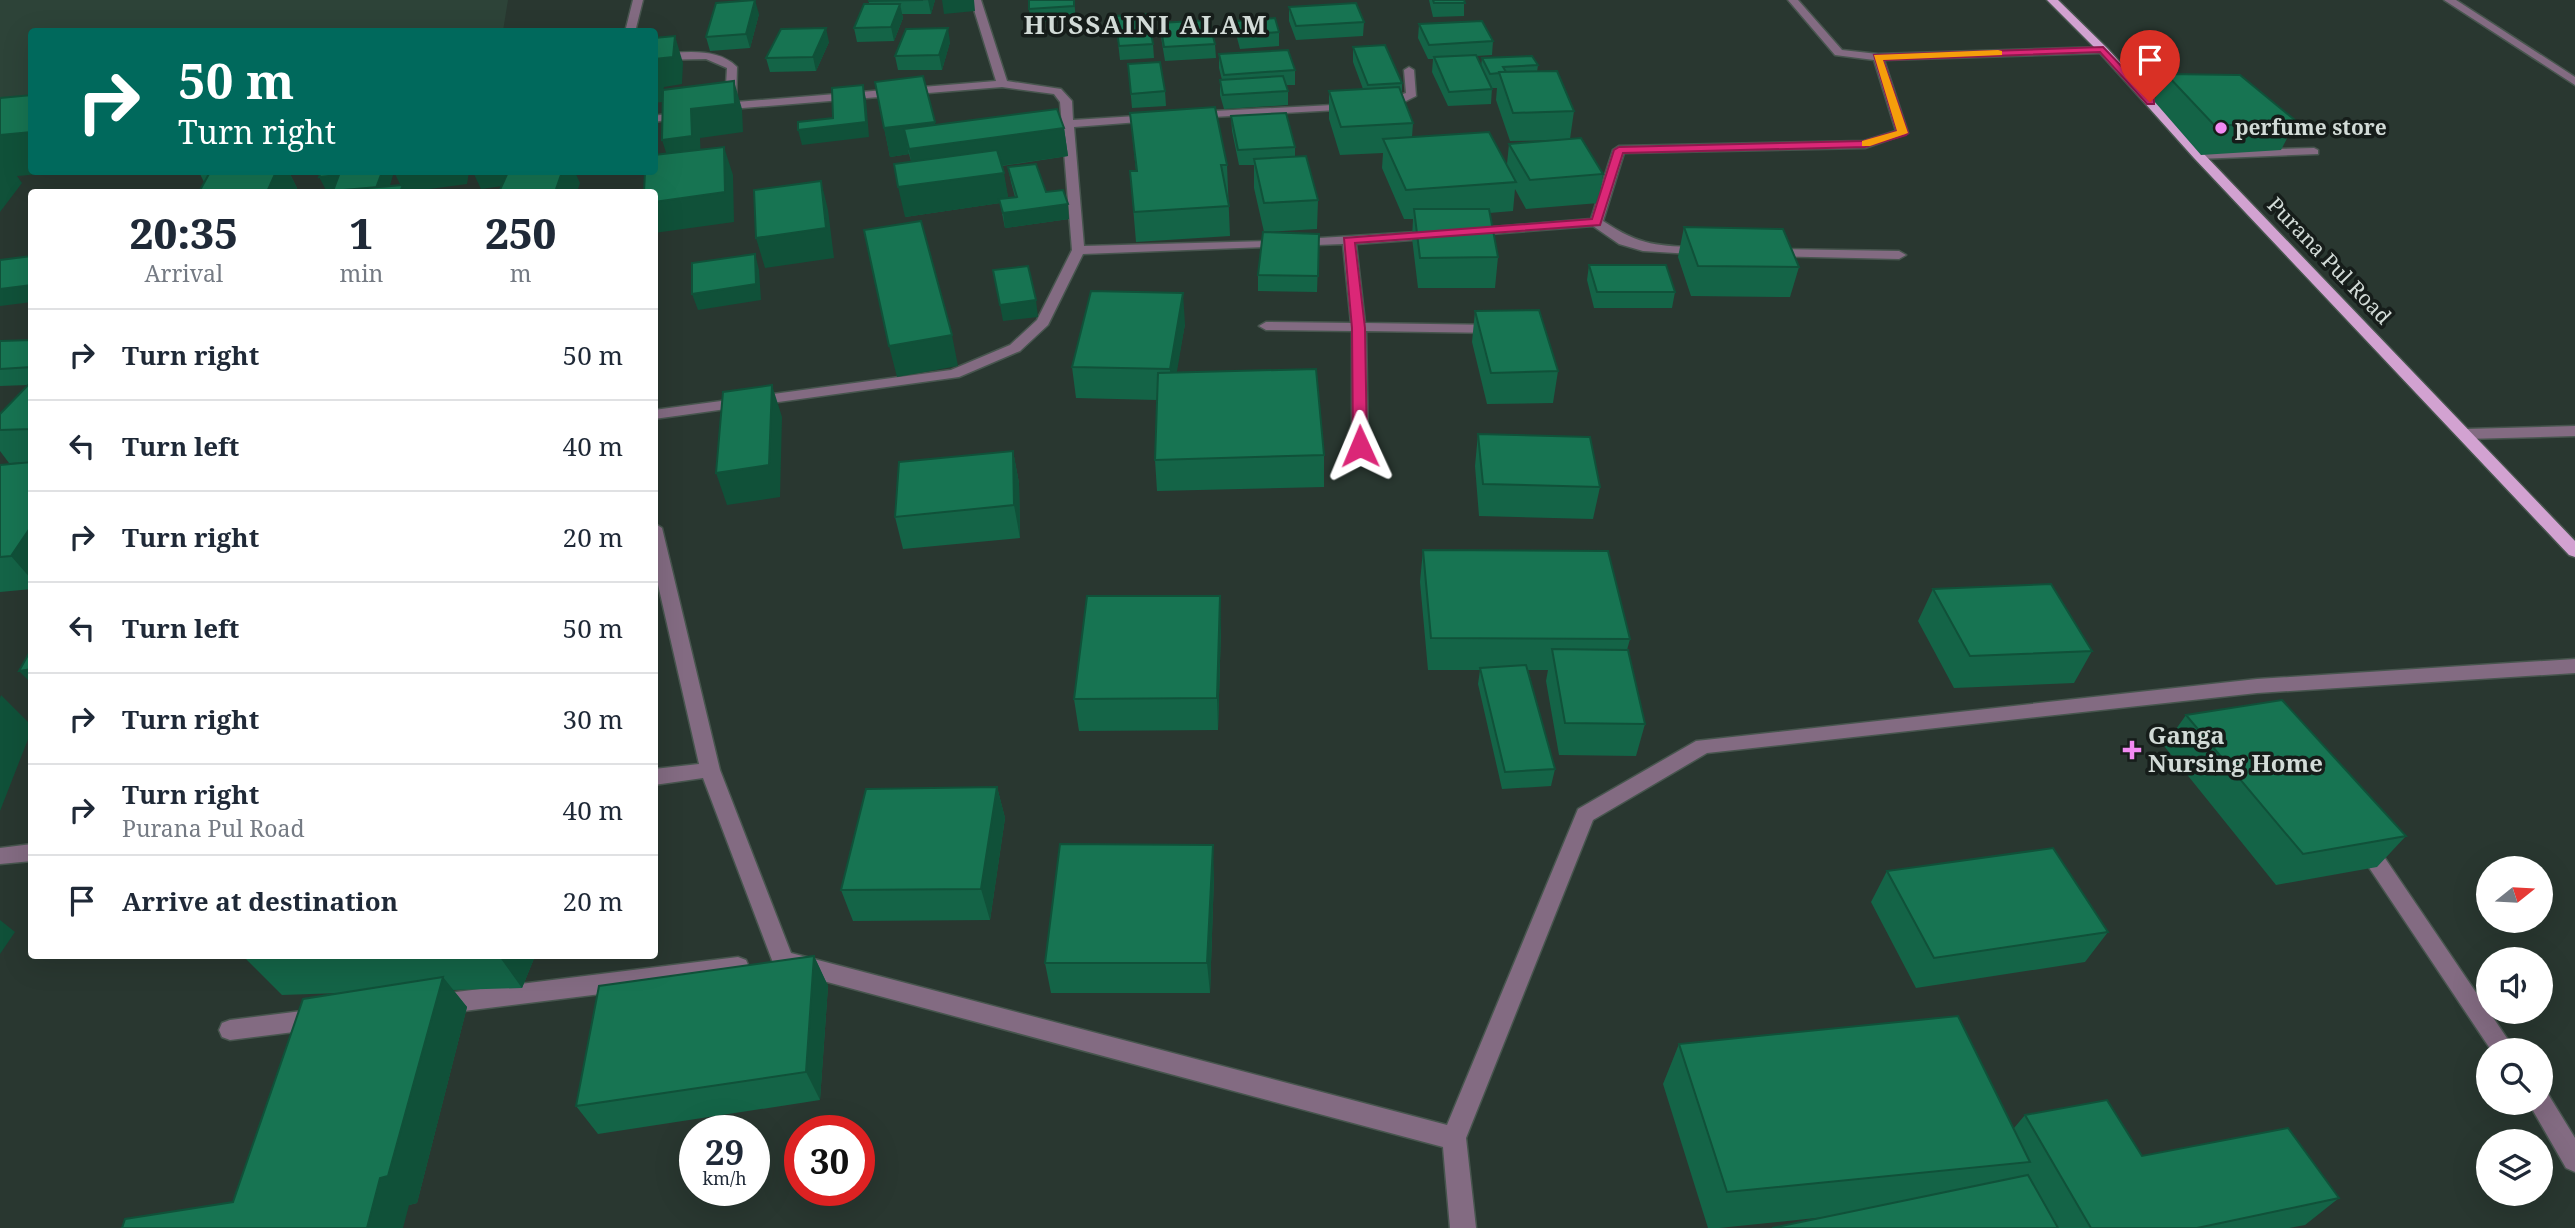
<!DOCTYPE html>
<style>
body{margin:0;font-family:"Noto Serif",serif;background:#f2f2f3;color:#1f2937;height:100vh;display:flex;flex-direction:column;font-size:26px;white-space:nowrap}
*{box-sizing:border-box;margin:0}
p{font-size:23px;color:#747a83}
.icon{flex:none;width:38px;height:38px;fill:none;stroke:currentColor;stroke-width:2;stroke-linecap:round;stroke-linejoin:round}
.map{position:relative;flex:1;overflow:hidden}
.drawer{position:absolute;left:28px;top:189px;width:630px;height:770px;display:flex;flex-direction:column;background:#fff;border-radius:7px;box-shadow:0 7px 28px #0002}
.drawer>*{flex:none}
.hud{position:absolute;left:28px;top:28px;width:630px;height:147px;border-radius:7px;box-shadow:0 7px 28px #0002;background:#00695c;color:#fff;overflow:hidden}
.needle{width:46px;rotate:72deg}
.fabs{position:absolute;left:2476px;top:856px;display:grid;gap:14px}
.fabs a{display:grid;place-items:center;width:77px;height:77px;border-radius:50%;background:#fff;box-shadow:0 7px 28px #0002;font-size:35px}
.speed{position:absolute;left:679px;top:1115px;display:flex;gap:14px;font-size:35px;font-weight:700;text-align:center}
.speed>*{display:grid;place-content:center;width:91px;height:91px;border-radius:50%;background:#fff;box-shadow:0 7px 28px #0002;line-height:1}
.speed small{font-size:18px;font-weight:400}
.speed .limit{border:10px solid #d22;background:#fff;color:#111}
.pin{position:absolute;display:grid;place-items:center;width:60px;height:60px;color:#fff;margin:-72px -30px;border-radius:50% 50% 50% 0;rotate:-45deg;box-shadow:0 0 7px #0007}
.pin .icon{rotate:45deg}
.me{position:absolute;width:77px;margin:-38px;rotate:359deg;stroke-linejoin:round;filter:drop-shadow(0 0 5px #0008)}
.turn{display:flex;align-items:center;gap:24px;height:147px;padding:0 35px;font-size:32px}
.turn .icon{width:91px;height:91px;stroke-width:2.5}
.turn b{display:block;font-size:49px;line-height:60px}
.eta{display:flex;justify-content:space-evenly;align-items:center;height:119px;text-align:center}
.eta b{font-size:42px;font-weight:800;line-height:49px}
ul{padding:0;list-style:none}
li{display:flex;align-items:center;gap:21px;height:91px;padding:0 35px;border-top:2px solid #e0e1e3}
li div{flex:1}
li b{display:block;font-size:26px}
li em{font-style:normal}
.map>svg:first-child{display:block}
.built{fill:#2d4338}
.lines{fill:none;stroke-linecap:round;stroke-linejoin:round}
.minor-casing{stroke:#47554e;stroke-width:3}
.major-casing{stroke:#47554e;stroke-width:3}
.minor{fill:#836b82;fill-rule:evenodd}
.major{fill:#d2a2d1;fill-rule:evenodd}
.wall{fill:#146447}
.shaded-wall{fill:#105139}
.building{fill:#177452;stroke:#105139;stroke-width:2}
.route{fill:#db2777;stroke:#8e194d;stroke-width:2}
.slow{fill:#f59e0b}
.poi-dot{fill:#f28af3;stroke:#161d1a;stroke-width:2.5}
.labels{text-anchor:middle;stroke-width:7;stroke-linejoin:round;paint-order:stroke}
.far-poi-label{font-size:21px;font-weight:bold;fill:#d2dbd7;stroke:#161d1a;text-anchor:start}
.far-street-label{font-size:21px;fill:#d2dbd7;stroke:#161d1a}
.poi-label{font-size:24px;font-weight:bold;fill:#d2dbd7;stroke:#161d1a;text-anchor:start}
.far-district-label{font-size:26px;font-weight:bold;letter-spacing:2px;fill:#d2dbd7;stroke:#161d1a}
</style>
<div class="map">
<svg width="2575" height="1228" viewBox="0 0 2575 1228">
<rect width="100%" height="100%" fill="#293730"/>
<path class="built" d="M0 0H508L503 31 32 32 31 133 0 136Z"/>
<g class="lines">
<defs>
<path id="minor" d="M633 0H643L635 32H625Z
M971 0H981L1007 81 1061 89 1072 101 1073 120 1152 115 1158 118 1152 121 1074 127 1084 246 1268 241 1434 231 1440 235 1439 238 1356 244 1365 323 1497 325 1504 329 1497 333 1366 331 1368 446 1360 451 1352 446V331L1266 330 1259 326 1266 322 1351 323 1343 244 1083 254 1048 325 1020 351 959 377 654 419V410L951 370 1010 345 1037 320 1072 250 1060 102 1054 94 1002 87 718 110 712 107 725 103 727 68 706 59 654 60V54C682 53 716 46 737 67L736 102 996 81Z
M1788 0H1798L1842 50 1878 54 2103 47 2108 50 2103 53 1884 60 1908 133 1865 148 1624 153 1603 221C1642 247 1657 245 1703 248L1708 249V255L1643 251 1619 244 1593 226 1464 236 1463 233 1469 229 1591 219 1613 150 1619 146 1864 141 1896 131 1874 60 1835 55Z
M2444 0H2456L2575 77V85Z
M1409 67 1414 70 1416 96 1402 103 1379 106V102L1406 93 1404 70Z
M1352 104 1358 107 1356 109 1194 118 1188 115 1194 112Z
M684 111 690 114 688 116 654 122V116Z
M2314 148 2318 150V154L2198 159 2192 155 2198 151Z
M1770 249 1899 251 1906 255 1899 259 1765 256V250Z
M2575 426V436L2466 439 2458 434 2466 429Z
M654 523 662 528 720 770 791 953 1447 1125 1578 809 1696 741 2257 679 2575 659V673L2257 693 1707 753 1593 820 1466 1138 1476 1228H1450L1443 1147 775 968 703 778 654 785V769L699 764 654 567Z
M2365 837 2372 839 2515 1050H2491L2358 851 2355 845 2358 839Z
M32 844V861L0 864V848Z
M738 957 746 960 749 967 746 974 738 977 440 1014 432 1011 429 1004 432 997 440 994Z
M318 1009 326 1012 329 1019 326 1026 318 1029 230 1040 222 1037 219 1030 222 1023 230 1020Z
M2541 1091 2548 1094 2575 1138V1172L2566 1168 2528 1102H2541Z"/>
<path id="major" d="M2047 0H2058L2107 48 2202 152 2575 541V557L2569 555 2194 158 2099 52Z"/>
</defs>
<use href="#minor" class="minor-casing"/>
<use href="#major" class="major-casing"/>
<use href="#minor" class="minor"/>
<use href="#major" class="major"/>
</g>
<path class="wall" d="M935 0 931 14H902L903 18 894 41 857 42 854 28 869 4V1Z
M1074 0 1076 20 1031 22 1029 9Z
M1429 0H1464V16L1433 17Z
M1289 7 1364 22 1363 36 1296 40 1289 21Z
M759 14 750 48 710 51 706 37Z
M1115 16 1153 44 1154 58 1120 60Z
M1236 21 1279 32V46L1240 49 1236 34Z
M1160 23 1215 44 1216 58 1165 61 1161 37Z
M1419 24 1493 41 1492 55 1476 56 1481 67 1482 58 1538 65 1537 72 1574 111 1570 139 1603 174 1599 203 1526 209 1515 189 1513 211 1489 213 1498 257 1495 288H1418L1412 238 1413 219H1404L1382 168 1383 153 1340 155 1329 119V91L1363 89 1353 62V47L1402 83V95L1413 123 1412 137 1507 164 1509 144 1564 140 1510 141 1496 100 1497 88H1492L1491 104 1448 106 1432 72 1433 59H1428L1418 38Z
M829 42 816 71 770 72 766 58Z
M950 42 942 70H898L895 56Z
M1219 54 1295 70V85H1286L1288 91V105L1224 109 1220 95V80H1222L1219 68Z
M1128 64 1165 91 1166 106 1132 108Z
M2166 74 2296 121 2281 150 2201 155 2154 101Z
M875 82 936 125 1064 128 1068 156 1002 166 1008 198 1015 197 1011 182 1008 167 1046 192 1069 219 1005 228 1000 203 905 217 911 161 909 154 890 157Z
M1130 113 1227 165 1230 236 1136 242 1130 171H1136Z
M1231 116 1295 147V156L1318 200 1317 229 1264 232 1254 188V165H1239L1232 131Z
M199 172H311L290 174 297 188 296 192H199L204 182Z
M1684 227 1799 267 1790 297 1691 296 1678 257Z
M1319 234 1317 292 1258 291V275Z
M1589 265 1675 292 1672 308H1594L1587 280Z
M1475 311 1558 371 1553 403 1487 404 1472 342Z
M1185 324 1176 373 1324 455V487L1157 491 1155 460 1157 400 1076 398 1072 367Z
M32 340V462L9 463 0 451V414L28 385 0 386V341Z
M1478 434 1600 487 1593 519 1479 516 1475 466Z
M1013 451 1019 483 1020 538 903 549 895 517Z
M32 462V589L0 592V465Z
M1423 550 1630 639 1627 650 1645 724 1636 756 1559 755 1546 681 1548 670H1528L1555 769 1551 786 1502 789 1478 684 1480 670H1428L1420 582Z
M1933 589 2092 651 2074 683 1954 688 1918 621Z
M1221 628 1218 730 1079 731 1074 699Z
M2186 715 2406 836 2377 867 2276 885 2164 746Z
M997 787 1005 818 990 920 853 921 841 890Z
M1887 871 2108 932 2085 962 1916 988 1871 902Z
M1214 876 1210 993H1051L1045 963Z
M243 956H535L522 988 453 990 467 1007 417 1203 409 1205 233 1202 340 993 282 995Z
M814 956 828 986 820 1100 598 1134 576 1106Z
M1679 1044 2014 1128 2025 1115 2142 1156 2339 1198 2305 1225 2289 1228H1772L1825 1217 1719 1228H1708L1663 1084Z"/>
<path class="shaded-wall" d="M755 0 759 14 750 48 746 34Z
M928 0H935L931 14Z
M942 0H974L975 11 944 14Z
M900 4 903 18 894 41 891 27Z
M826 28 829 42 816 71 813 57Z
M948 28 950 42 942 70 939 55Z
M675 36 683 63 682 84 664 87 662 102 654 103 655 59Z
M734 81 742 109 743 132 700 138 701 164 671 168 662 140 691 109Z
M863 85 866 99 869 137 802 145 798 130 866 122Z
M935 122 939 145 1064 128 1068 156 915 178 904 129 909 154 890 157 884 128Z
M32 132V172H64L17 176 22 183 0 212V135Z
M724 147 733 175 734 222 654 233V202Z
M276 172H311L290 174 297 188 296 192H267Z
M382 172H469L467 184 407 192H400L402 188 394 172 388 192H375Z
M473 172H534L533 182 481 189Z
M562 172H575L580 183 577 192H555Z
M1004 173 1009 202 999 199 1000 203 905 217 898 187Z
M339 175 347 190 327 192 319 177Z
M821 181 828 210 834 258 765 268 756 238Z
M1068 204 1069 219 1005 228 1003 213Z
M755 254 759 270 761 300 698 310 692 294Z
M32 285V302L0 306V289Z
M1183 293 1185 324 1172 401 1170 369Z
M1036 300 1038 317 1003 321 1000 305Z
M952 335 958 366 897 377 889 346Z
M772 385 782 417 780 497 727 505 716 473Z
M1013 451 1019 483 1020 538 1014 505Z
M32 525V580L11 556Z
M1220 596 1221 628 1218 730 1217 698Z
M32 669V684L19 671Z
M1 695 32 726V729L0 811V698Z
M997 787 1005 818 990 920 981 889Z
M1213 845 1214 876 1210 993 1207 963Z
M0 920 15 932 0 954Z
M499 956H535L522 988Z
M814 956 828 986 820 1100 806 1072Z
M443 977 467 1007 417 1203 409 1205 403 1228H367L380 1178Z"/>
<path class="building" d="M755 0 746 34 706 37 716 3Z
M869 0H923L869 1Z
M1029 0H1074V6L1029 9Z
M1433 0H1464L1465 3H1434Z
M1356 3 1364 22 1296 26 1289 7Z
M864 4H900L891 27 854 28Z
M1148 14 1153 44 1119 46 1115 16Z
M1275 18 1279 32 1240 35 1236 21Z
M1209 20 1215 44 1164 47 1160 23Z
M1482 21 1493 41 1429 45 1419 24Z
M826 28 813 57 766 58 781 29Z
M948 28 939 55 895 56 906 29Z
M675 36 673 57 655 59 654 61V38Z
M1385 45 1402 83 1368 85 1353 47Z
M1288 50 1295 70 1224 75 1219 54Z
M1476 55 1492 89 1449 92 1434 57Z
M1532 56 1538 65 1503 67 1506 72H1499V73L1490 74 1482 58Z
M1160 62 1165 91 1131 94 1128 64Z
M1557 71 1574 111 1513 113 1499 72Z
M2166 74 2240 75 2296 121 2215 126Z
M923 76 935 122 884 128 875 82Z
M1283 76 1288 91 1223 95 1220 80Z
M734 81 735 104 691 109 692 136 662 140 663 90Z
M863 85 866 122 798 130V122L833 118 832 88Z
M1399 87 1413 123 1341 127 1329 91Z
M32 95V132L0 135V98Z
M1215 107 1227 165H1221L1229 206 1134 212 1130 171H1137L1130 113Z
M1057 109 1064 128 909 149 904 129Z
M1286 113 1295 147 1238 150 1231 116Z
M1489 132 1516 182 1406 190 1383 139Z
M1581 138 1603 174 1530 180 1509 144Z
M724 147 725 192 654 202V192H644L645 172H654V155Z
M997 150 1004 173 898 187 894 164Z
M1306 156 1318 200 1264 203 1254 159Z
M1036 164 1046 192 1063 190 1068 204 1003 213 999 199 1017 197 1008 167Z
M210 172H276L267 192H199Z
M321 172H382L376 188 333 191 339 175 319 177Z
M508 172H562L555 192H499Z
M821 181 826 228 756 238 754 190Z
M403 185 400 192H332V191Z
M1414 209H1489L1498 257 1420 258Z
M921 221 952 335 889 346 864 230Z
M1684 227 1783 229 1799 267 1698 266Z
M1263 232 1319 234 1318 276 1258 275Z
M755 254 756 284 692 294V263Z
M32 256V285L0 289V260Z
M1589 265H1666L1675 292H1597Z
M1028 266 1036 300 1000 305 993 270Z
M1091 291 1183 293 1170 369 1072 367Z
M1539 310 1558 371 1491 373 1475 311Z
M32 340V367L0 369V341Z
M1316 369 1324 455 1155 460 1158 373Z
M32 381V429L0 430V414Z
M772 385 769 465 716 473 723 392Z
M1478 434 1590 437 1600 487 1483 484Z
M1013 451 1014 505 895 517 899 462Z
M32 462V525L11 556 0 557V465Z
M1423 550 1608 551 1630 639 1431 638Z
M2051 584 2092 651 1970 656 1933 589Z
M1087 596H1220L1217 698 1074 699Z
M32 648V669L19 671Z
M1552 649 1628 650 1645 724 1565 723Z
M1526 665 1555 769 1505 772 1480 668Z
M2282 700 2406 836 2303 854 2186 715Z
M997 787 981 889 841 890 866 789Z
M1060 844 1213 845 1207 963H1045Z
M2053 848 2108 932 1934 958 1887 871Z
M814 956 806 1072 576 1106 599 986Z
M443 977 388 1176 380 1178 367 1228H122L125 1219 233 1202 303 999Z
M1958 1016 2030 1162 1727 1192 1679 1044Z
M2107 1100 2142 1156 2288 1128 2339 1198 2197 1228H2091L2025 1115Z
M2028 1175 2058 1228H1772Z"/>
<path class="route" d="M2103 47 2154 100V104H2147L2100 52 1883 60 1908 133 1906 135 1865 147 1623 153 1600 225 1355 243 1365 328 1367 446 1360 450 1353 446 1352 328 1344 238 1592 219 1614 150 1619 147 1864 141 1897 131 1874 55Z"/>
<path class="slow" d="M1998 50 2002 51V55L1883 60 1908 133 1870 146H1862V141L1897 131 1874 55Z"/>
<g class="poi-dot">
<circle cx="2221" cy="128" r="7"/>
<path d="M2128.5 739.5h7v7h7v7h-7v7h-7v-7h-7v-7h7z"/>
</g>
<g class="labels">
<g class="far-poi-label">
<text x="2235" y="135">perfume store</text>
</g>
<g class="far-street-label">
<text transform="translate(2329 261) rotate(46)" y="7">Purana Pul Road</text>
</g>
<g class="poi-label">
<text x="2148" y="744">Ganga<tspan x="2148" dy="28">Nursing Home</tspan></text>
</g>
<g class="far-district-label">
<text x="1146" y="34">HUSSAINI ALAM</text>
</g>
</g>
</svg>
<div class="fabs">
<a><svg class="needle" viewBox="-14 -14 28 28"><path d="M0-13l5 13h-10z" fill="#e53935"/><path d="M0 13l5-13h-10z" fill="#747a83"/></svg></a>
<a><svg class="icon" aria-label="sound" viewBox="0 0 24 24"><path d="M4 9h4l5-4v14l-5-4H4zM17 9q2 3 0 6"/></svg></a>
<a><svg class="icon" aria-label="search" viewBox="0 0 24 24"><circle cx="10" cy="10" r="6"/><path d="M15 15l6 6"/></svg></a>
<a><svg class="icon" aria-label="layers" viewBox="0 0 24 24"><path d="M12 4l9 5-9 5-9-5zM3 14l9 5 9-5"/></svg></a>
</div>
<div class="speed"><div>29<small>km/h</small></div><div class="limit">30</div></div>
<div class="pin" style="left:2150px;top:102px;background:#d93025"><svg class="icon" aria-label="arrive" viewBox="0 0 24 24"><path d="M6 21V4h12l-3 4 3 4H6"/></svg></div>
<svg class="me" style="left:1360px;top:446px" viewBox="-20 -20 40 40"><path d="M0-17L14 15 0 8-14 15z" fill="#db2777" stroke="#fff" stroke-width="4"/></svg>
<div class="hud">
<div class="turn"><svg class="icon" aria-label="right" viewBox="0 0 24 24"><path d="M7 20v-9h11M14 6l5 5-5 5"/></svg><div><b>50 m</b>Turn right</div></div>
</div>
<section class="drawer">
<div class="eta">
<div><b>20:35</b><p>Arrival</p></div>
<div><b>1</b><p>min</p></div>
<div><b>250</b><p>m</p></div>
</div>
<ul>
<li><svg class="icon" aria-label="right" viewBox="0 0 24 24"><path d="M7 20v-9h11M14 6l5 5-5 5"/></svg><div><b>Turn right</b></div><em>50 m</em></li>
<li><svg class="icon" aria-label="left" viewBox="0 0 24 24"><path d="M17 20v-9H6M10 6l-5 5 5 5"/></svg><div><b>Turn left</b></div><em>40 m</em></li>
<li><svg class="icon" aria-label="right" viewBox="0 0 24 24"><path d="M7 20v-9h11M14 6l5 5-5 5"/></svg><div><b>Turn right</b></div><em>20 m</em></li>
<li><svg class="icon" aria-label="left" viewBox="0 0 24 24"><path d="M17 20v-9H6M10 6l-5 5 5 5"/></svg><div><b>Turn left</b></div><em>50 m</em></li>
<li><svg class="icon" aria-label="right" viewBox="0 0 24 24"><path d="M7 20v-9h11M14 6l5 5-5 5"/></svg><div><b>Turn right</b></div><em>30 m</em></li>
<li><svg class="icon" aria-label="right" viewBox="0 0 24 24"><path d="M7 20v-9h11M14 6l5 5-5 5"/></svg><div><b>Turn right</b><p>Purana Pul Road</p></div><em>40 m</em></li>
<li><svg class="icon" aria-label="arrive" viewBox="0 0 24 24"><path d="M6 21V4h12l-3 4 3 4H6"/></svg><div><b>Arrive at destination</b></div><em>20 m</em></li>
</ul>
</section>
</div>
